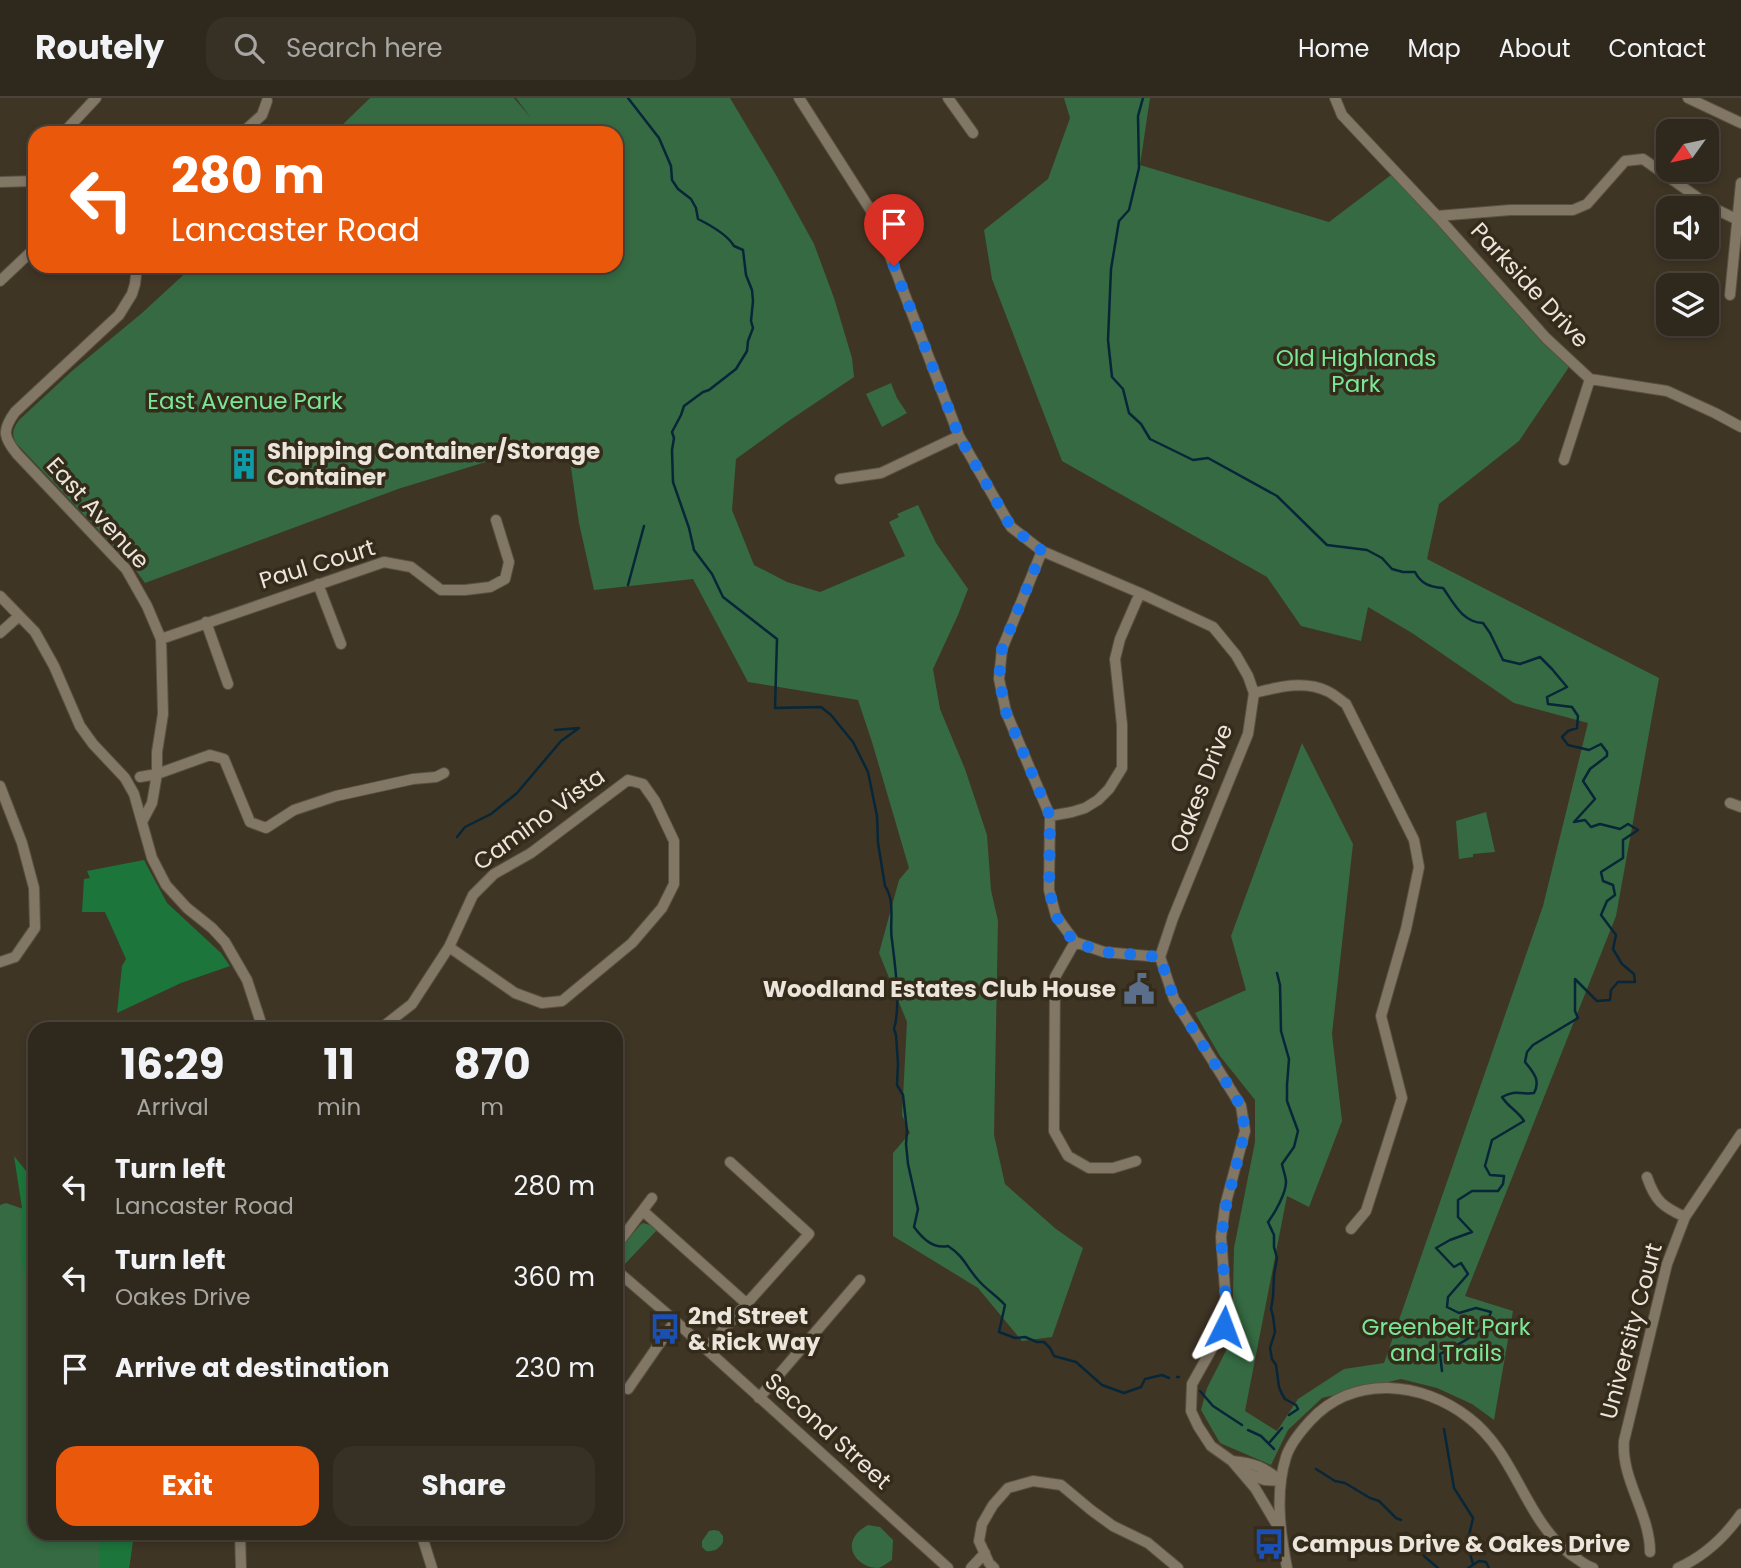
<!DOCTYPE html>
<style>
body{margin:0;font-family:Poppins,sans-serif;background:#373025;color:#f1f3f6;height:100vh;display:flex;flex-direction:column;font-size:26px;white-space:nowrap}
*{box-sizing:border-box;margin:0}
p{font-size:23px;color:#a7a6a3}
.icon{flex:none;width:38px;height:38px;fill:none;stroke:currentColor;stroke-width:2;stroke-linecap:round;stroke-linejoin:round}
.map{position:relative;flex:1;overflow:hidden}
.details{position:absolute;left:28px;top:924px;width:595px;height:518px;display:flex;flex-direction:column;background:#2f281c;border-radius:21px;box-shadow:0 4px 10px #0003,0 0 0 2px #4a443b}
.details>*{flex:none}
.guide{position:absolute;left:28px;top:28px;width:595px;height:147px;border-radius:21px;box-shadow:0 4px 10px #0003,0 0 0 2px #4a443b;background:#ea580c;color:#fff;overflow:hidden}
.needle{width:46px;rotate:237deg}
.tools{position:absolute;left:1656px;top:21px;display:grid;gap:14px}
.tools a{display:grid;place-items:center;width:63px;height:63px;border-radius:14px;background:#2f281c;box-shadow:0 4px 10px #0003,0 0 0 2px #4a443b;font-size:35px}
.pin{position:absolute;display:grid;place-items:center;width:60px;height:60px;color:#fff;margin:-72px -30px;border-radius:50% 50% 50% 0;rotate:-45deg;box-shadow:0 0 7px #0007}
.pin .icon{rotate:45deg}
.me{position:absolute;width:77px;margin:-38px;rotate:3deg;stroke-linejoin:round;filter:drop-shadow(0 0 5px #0008)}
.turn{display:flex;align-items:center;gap:24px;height:147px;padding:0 28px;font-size:32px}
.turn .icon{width:91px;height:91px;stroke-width:2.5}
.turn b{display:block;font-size:49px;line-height:60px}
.eta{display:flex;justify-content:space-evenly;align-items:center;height:119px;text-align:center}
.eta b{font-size:42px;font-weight:700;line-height:49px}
.cta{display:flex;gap:14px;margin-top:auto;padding:14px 28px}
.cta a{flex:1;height:80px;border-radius:21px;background:#ea580c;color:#fff;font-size:28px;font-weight:700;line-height:80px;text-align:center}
.cta a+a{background:#373025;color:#f1f3f6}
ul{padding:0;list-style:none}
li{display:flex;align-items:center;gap:21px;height:91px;padding:0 28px}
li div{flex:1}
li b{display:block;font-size:26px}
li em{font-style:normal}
header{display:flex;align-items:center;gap:42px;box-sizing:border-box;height:98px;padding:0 35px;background:#2f281c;border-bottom:2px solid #4a443b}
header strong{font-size:33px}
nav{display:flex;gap:38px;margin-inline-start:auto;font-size:24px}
.search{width:490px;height:63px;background:#373025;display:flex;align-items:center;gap:18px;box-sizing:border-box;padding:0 24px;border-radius:21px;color:#a7a6a3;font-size:26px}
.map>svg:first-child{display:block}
.green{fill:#356a42}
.forest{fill:#1c753b}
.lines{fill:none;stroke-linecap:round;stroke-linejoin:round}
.stream{stroke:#072739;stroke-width:2.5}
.minor-casing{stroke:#595143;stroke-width:12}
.minor{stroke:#827765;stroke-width:10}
.route{stroke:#1a73e8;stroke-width:12;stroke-dasharray:0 21.6}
.labels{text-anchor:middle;stroke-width:7;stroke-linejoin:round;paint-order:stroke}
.street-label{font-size:23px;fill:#ebe5db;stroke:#352b1b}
.park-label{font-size:23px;fill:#7ae796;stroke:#352b1b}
.poi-label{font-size:23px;font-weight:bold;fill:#ebe5db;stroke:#352b1b;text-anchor:start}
</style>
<header>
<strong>Routely</strong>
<div class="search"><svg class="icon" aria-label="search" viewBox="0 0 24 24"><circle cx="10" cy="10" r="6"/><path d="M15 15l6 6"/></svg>Search here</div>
<nav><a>Home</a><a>Map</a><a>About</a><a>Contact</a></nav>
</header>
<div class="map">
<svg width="1741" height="1470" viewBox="0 0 1741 1470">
<rect width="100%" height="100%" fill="#3f3525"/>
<path class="green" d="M370 0H514L531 20 516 0H730L776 77 814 146 834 200 852 260 854 279 787 324 736 361 732 412 754 467 787 484 820 494 905 458 889 424 899 419 897 416 918 407 936 445 968 491 958 517 933 571 940 611 965 671 987 737 991 792 998 823 994 1037 1005 1086 1056 1131 1083 1150 1052 1239 1022 1243 978 1190 893 1138V1055L910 1035 902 1017 907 924 879 855 899 782 909 770 872 644 858 602 748 584 693 481 594 492 579 425 570 363 527 352 489 363 398 391 145 485 134 470 16 345C11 335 13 331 19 322L72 273 142 215 193 168H616V35H334Z
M1064 0H1150L1140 67 1329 124 1395 74 1573 263 1519 343 1439 406 1427 461 1659 580 1616 818 1465 1198 1513 1213 1494 1322 1472 1306 1437 1290 1401 1281 1322 1300 1288 1332 1271 1367 1220 1345 1201 1312 1207 1290 1232 1241 1234 1150 1255 1044V1002L1220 958 1195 915 1246 892 1231 838 1302 645 1353 746 1332 936 1342 1023 1309 1109 1287 1098 1245 1313 1277 1333 1298 1301 1344 1271 1384 1265 1543 808 1588 625 1514 605 1412 535 1368 509 1361 543 1301 528 1267 479 1062 363 992 181 984 132 1048 81 1070 20Z
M891 285 897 300 907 315 882 329 866 296Z
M1486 714 1495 754 1473 756V759L1459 761 1456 723Z
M6 1105 35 1115V1435H134L129 1470H0V1107Z
M643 1125 650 1127 657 1132 624 1167 616 1160V1156L640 1127Z
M868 1427 880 1429 893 1442 892 1462C888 1464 883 1469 878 1470 860 1470 845 1453 855 1438 858 1433 863 1430 868 1427Z
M714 1432 719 1433 723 1438V1444C719 1451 714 1454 706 1453L702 1449V1443L709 1433Z"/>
<path class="forest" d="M144 762 167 805 221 855 230 868 181 885 117 915 122 868 126 861 105 814H82L84 781 90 780 87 773Z
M14 1058 35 1084V1207L27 1193 21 1155 22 1110Z
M99 1435H134L129 1470H99Z"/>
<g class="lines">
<path class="stream" d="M628 0 659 40 671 68 672 82 678 91 691 101 696 110 698 121C710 127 727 136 734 148L743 152 746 177 752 192 753 203 751 223 753 230 748 243 747 253 736 271 709 292 703 294 684 308 681 317 672 334 674 340 672 352 673 384 689 430 694 452 712 476 723 499 777 541 775 610 821 609 831 617 853 644 868 674 877 718 878 745 885 788C896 804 889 825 892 842 895 867 901 908 894 931L896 937 898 966 897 987 903 997 907 1033 906 1046 908 1066 918 1111 914 1129C923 1141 933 1151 948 1148 965 1159 966 1169 979 1183 987 1192 997 1198 1005 1207L999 1234 1015 1240 1025 1239 1037 1244H1044L1050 1250 1054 1258 1076 1264 1102 1287 1124 1295 1141 1289 1145 1281 1162 1277 1169 1280
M1143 0 1138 18 1139 70 1129 112 1119 123 1111 171 1108 242 1112 279 1123 291 1129 315 1141 326 1150 341 1193 362 1208 360 1277 398 1327 447 1367 452 1382 460 1392 471 1403 474H1415C1421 486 1430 489 1443 490 1454 505 1462 524 1483 525L1490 535 1503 562 1520 566 1540 559 1552 571 1567 589 1547 599 1548 606 1572 609 1578 618 1577 630 1568 633 1562 639 1568 647 1589 652 1601 646 1607 654V658L1590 671 1583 683 1595 701 1574 724 1585 722 1591 729 1600 726 1620 731 1628 726 1638 732 1623 742V760L1601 774 1603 783 1613 787 1615 797 1607 803 1601 817 1616 837 1613 851 1622 866 1634 876 1635 884H1618L1611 892 1610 902 1597 903 1575 881V913L1578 920 1533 947 1527 954 1525 964C1533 974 1541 982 1534 995 1519 997 1517 991 1502 999 1508 1009 1518 1013 1524 1023L1492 1042 1485 1068 1490 1077 1504 1078 1503 1086 1498 1093H1472L1458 1102V1119L1472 1134 1450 1142 1436 1150 1454 1169 1461 1165 1468 1176 1448 1199 1447 1209 1459 1215 1476 1210 1491 1214C1485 1236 1458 1246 1440 1256L1442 1273
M628 487 644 428
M457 739 465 729 491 716 517 695 561 643 579 630 555 632
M1277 875 1280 887 1281 933 1289 961 1287 987V1003L1298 1033 1294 1049 1282 1066C1283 1072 1286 1079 1286 1084 1286 1095 1275 1115 1268 1124L1274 1137V1149L1277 1160 1274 1177 1273 1199 1271 1211 1273 1218 1275 1234 1270 1250 1272 1261 1276 1267 1279 1289 1282 1296 1285 1301 1296 1307 1298 1311 1289 1317
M1177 1279H1179
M1200 1293 1213 1308 1242 1327
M1444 1331 1454 1390 1473 1420 1467 1446 1473 1466
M1248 1332 1261 1338 1274 1351
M1269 1345 1282 1330
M1316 1371 1335 1383 1345 1385 1370 1400 1379 1403 1396 1420 1401 1422
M1406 1435 1425 1459 1438 1470
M1468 1470 1479 1463 1486 1464 1489 1470"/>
<defs>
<path id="minor" d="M799 0 875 119 959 338 1011 429 1042 453 1140 495 1213 529 1236 557 1248 578 1254 595 1248 636 1173 820 1160 859 1174 901 1241 1008 1245 1033 1225 1108 1221 1139 1226 1204 1224 1229 1192 1286 1191 1313 1198 1328 1211 1348 1232 1363 1255 1390 1280 1432
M948 0 973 35
M1335 0 1342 17 1437 118 1546 240 1590 281 1667 293 1715 315 1741 329
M1688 0 1741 25
M67 35 68 30 96 0
M242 35 262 17 267 3
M0 84 35 83
M1437 118 1510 112H1573L1587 106 1625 63 1643 61 1711 109 1736 121
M137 168 135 186 132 196 119 217 15 314C2 332 3 339 17 356L126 471 147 508 161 541 163 616 157 654V676L152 705 142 724
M0 183 35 150
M1730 197 1741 85
M1564 362 1590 281
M840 381 881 375 959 338
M1042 453 1002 551 999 581 1006 614 1050 718 1049 792 1056 818 1075 844 1104 854 1160 859
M318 486 341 546
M0 498 35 534 54 568 80 628 93 646 125 680 134 696 152 760 166 787 187 810 212 830 225 844 247 882 263 931
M206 524 228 586
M0 535 19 518
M161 541 384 464 411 469 441 492H465L490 489 505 481 509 464 496 422
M1254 595C1278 589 1304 582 1327 593 1334 596 1340 602 1346 606L1414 742 1419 769 1406 831 1381 918 1402 1000 1366 1113 1351 1131
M140 679 157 676 210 657 224 661 250 724 266 730 294 712 336 698 413 681 436 679 444 675
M0 688 22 745 34 790 35 830 15 859 0 864
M1730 705 1741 709
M1050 718 1072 714 1085 710 1098 702 1109 691 1122 670V627L1115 561 1120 541 1140 495
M1075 844 1055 879 1054 1033 1068 1058 1089 1070H1113L1136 1063
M380 931 412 906 449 849 473 797 494 776 531 755 628 682 643 686 655 703 674 743V786L662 810 632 845 562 903 542 905 515 895 449 849
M1647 1079C1655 1103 1663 1109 1685 1119
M643 1113 747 1206
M616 1148 652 1100
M616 1172 673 1221 948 1470
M706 1251 809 1136 730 1064
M628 1291 675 1223
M759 1300 860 1182
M1232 1363C1254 1365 1264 1369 1281 1383
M1243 1374 1265 1382 1281 1383
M240 1435 241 1470
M421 1435 432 1470
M1650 1454C1650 1415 1621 1382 1624 1343L1667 1166 1685 1119 1741 1036
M971 1470 985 1455
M994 1470 989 1465 979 1443 982 1426 993 1407 1008 1390 1033 1383 1061 1387 1091 1412 1113 1428 1148 1445 1178 1470
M1287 1470C1280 1434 1275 1394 1286 1359 1290 1346 1300 1334 1310 1323 1353 1276 1422 1283 1469 1320 1516 1356 1524 1420 1570 1456 1578 1461 1584 1467 1593 1470
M1678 1470C1705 1458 1724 1440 1741 1416"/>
</defs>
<use href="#minor" class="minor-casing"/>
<use href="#minor" class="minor"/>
</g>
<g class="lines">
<path class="route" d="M894 168 959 338 1011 429 1042 453 1002 551 999 581 1006 614 1050 718 1049 792 1056 818 1074 844 1104 854 1160 859 1174 901 1241 1008 1245 1033 1226 1108 1221 1139 1226 1204 1224 1229"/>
</g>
<defs>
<symbol id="building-bare" viewBox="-9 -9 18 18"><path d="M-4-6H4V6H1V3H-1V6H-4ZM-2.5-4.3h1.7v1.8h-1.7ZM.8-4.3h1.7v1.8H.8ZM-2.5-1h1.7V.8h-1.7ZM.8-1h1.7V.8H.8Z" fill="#0f9aa8" stroke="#352b1b" stroke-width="2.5" paint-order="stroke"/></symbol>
<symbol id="civic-bare" viewBox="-9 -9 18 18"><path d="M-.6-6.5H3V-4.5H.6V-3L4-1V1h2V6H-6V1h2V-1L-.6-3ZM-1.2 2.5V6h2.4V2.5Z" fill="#5c6f8a" stroke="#352b1b" stroke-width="2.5" paint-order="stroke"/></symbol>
<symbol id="bus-bare" viewBox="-9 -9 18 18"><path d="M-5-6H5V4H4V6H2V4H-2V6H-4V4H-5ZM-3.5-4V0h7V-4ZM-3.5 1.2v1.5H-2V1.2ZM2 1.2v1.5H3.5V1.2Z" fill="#1a4fb4" stroke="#352b1b" stroke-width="2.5" paint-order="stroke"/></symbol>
</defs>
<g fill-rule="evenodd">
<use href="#building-bare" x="222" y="344" width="44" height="44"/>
<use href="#civic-bare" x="1117" y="869" width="44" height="44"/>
<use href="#bus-bare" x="643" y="1209" width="44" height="44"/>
<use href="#bus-bare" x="1247" y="1424" width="44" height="44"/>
</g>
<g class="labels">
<g class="street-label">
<text transform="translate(1530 187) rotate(47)" y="8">Parkside Drive</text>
<text transform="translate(98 415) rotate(48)" y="8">East Avenue</text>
<text transform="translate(317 466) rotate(-17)" y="8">Paul Court</text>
<text transform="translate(1201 690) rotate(-69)" y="8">Oakes Drive</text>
<text transform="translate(539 721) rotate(-36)" y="8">Camino Vista</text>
<text transform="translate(1631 1233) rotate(-75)" y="8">University Court</text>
<text transform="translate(828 1333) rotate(42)" y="8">Second Street</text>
</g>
<g class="park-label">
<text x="1356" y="268">Old Highlands<tspan x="1356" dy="26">Park</tspan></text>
<text x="245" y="311">East Avenue Park</text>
<text x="1446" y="1237">Greenbelt Park<tspan x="1446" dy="26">and Trails</tspan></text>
</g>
<g class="poi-label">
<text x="267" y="361">Shipping Container/Storage<tspan x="267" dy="26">Container</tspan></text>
<text x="1116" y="899" text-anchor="end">Woodland Estates Club House</text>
<text x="688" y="1226">2nd Street<tspan x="688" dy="26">&amp; Rick Way</tspan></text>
<text x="1292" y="1454">Campus Drive &amp; Oakes Drive</text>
</g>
</g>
</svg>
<div class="tools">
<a><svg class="needle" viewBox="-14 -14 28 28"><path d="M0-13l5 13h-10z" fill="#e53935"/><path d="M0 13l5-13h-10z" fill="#a7a6a3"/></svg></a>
<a><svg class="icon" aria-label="sound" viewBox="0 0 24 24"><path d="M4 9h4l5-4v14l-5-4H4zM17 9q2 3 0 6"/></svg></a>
<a><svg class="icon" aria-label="layers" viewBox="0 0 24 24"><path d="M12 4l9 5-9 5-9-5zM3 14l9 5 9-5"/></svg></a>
</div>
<div class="pin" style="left:894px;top:168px;background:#d93025"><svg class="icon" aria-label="arrive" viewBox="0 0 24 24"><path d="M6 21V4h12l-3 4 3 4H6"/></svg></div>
<svg class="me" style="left:1224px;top:1229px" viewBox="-20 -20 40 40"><path d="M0-17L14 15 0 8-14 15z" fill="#1a73e8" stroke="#fff" stroke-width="4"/></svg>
<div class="guide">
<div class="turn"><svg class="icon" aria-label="left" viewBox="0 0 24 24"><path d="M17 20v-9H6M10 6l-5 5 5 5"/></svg><div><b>280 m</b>Lancaster Road</div></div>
</div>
<section class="details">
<div class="eta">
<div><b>16:29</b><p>Arrival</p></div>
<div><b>11</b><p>min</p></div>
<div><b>870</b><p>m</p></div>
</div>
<ul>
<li><svg class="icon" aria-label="left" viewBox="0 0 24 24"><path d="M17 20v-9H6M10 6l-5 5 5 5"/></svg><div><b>Turn left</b><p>Lancaster Road</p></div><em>280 m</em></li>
<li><svg class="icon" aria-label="left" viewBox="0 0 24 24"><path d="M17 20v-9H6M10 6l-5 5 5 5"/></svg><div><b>Turn left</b><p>Oakes Drive</p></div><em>360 m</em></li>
<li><svg class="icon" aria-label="arrive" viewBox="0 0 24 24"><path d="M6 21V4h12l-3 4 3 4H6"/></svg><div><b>Arrive at destination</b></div><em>230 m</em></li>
</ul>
<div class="cta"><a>Exit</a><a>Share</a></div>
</section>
</div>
